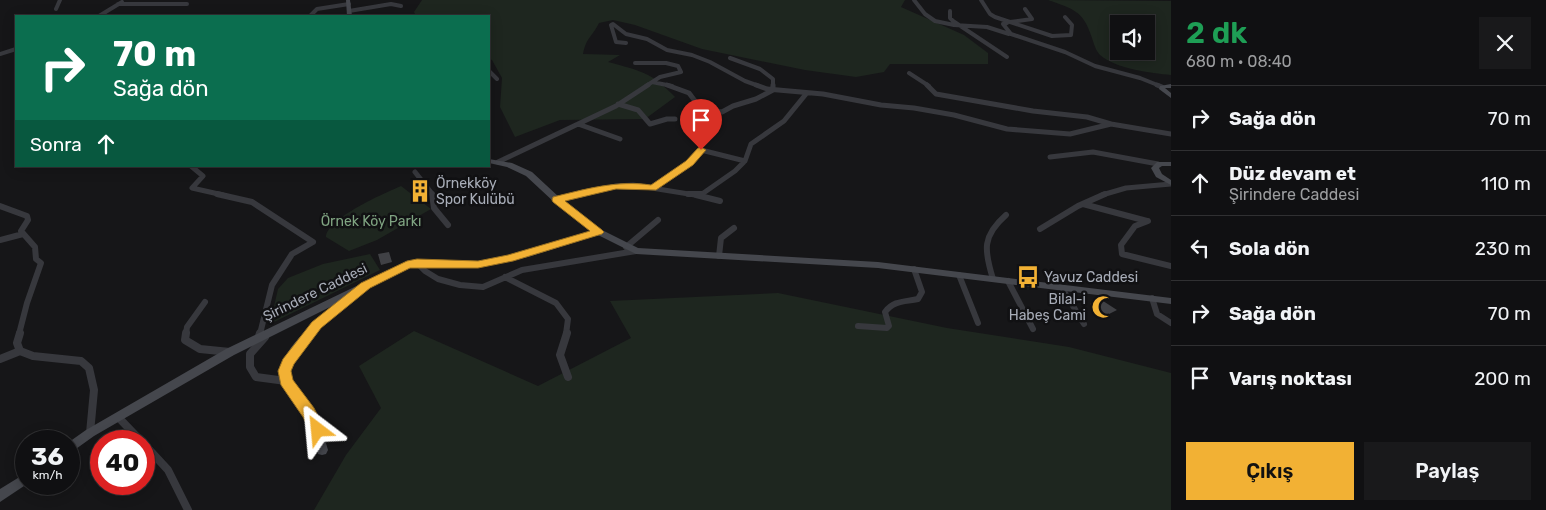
<!DOCTYPE html>
<html lang="tr">
<meta charset="utf-8">
<style>
body{margin:0;font-family:Rubik,sans-serif;background:#19191b;color:#f1f3f6;height:100vh;display:flex;flex-direction:column;font-size:19px;white-space:nowrap}
*{box-sizing:border-box;margin:0}
p{font-size:16px;color:#9c9d9f}
.icon{flex:none;width:28px;height:28px;fill:none;stroke:currentColor;stroke-width:2;stroke-linecap:round;stroke-linejoin:round}
.map{position:relative;flex:1;overflow:hidden}
.panel{display:flex;flex-direction:column;background:#101012;width:375px}
.panel>*{flex:none}
.top-card{position:absolute;left:15px;top:15px;width:475px;height:152px;border-radius:0px;box-shadow:0 2px 12px #0003,0 0 0 1px #303032;background:#0b6e4f;color:#fff;overflow:hidden}
.tools{position:absolute;left:1110px;top:15px;display:grid;gap:10px}
.tools a{display:grid;place-items:center;width:45px;height:45px;border-radius:0px;background:#101012;box-shadow:0 2px 12px #0003,0 0 0 1px #303032;font-size:25px}
.speed{position:absolute;left:15px;top:430px;display:flex;gap:10px;font-size:25px;font-weight:700;text-align:center}
.speed>*{display:grid;place-content:center;width:65px;height:65px;border-radius:50%;background:#101012;box-shadow:0 2px 12px #0003,0 0 0 1px #303032;line-height:1}
.speed small{font-size:12px;font-weight:400}
.speed .limit{border:8px solid #d22;background:#fff;color:#111}
.pin{position:absolute;display:grid;place-items:center;width:42px;height:42px;color:#fff;margin:-51px -21px;border-radius:50% 50% 50% 0;rotate:-45deg;box-shadow:0 0 5px #0007}
.pin .icon{rotate:45deg}
.me{position:absolute;width:55px;margin:-28px;rotate:331deg;stroke-linejoin:round;filter:drop-shadow(0 0 4px #0008)}
.turn{display:flex;align-items:center;gap:18px;height:105px;padding:0 15px;font-size:22px}
.turn .icon{width:65px;height:65px;stroke-width:2.5}
.turn b{display:block;font-size:35px;line-height:42px}
.then{display:flex;align-items:center;height:48px;padding:0 15px;background:#0003;gap:10px;font-size:19px}
.round{display:grid;place-items:center;flex:none;width:52px;height:52px;border-radius:0px;background:#19191b}
.head{display:flex;align-items:center;justify-content:space-between;height:85px;padding:0 15px}
h1{font-size:30px;font-weight:600;line-height:38px;color:#1e9e55}
.primary-button{display:flex;gap:10px;margin-top:auto;padding:10px 15px}
.primary-button a{flex:1;height:58px;border-radius:0px;background:#f2b134;color:#111;font-size:20px;font-weight:600;line-height:58px;text-align:center}
.primary-button a+a{background:#19191b;color:#f1f3f6}
ul{padding:0;list-style:none}
li{display:flex;align-items:center;gap:15px;height:65px;padding:0 15px;border-top:1px solid #303032}
li div{flex:1}
li b{display:block;font-size:19px}
li em{font-style:normal}
main{display:flex;flex:1;min-height:0}
.map>svg:first-child{display:block}
.green{fill:#1e261f;fill-rule:evenodd}
.building{fill:#404145}
.lines{fill:none;stroke-linecap:round;stroke-linejoin:round}
.street-far3{stroke:#37383d;stroke-width:4}
.street-far2{stroke:#37383d;stroke-width:5}
.street-far1{stroke:#37383d;stroke-width:6}
.street{stroke:#37383d;stroke-width:8}
.secondary{fill:#45474d;fill-rule:evenodd}
.route{fill:#f2b134;stroke:#9d7322}
.labels{text-anchor:middle;stroke-width:5;stroke-linejoin:round;paint-order:stroke}
.poi-label{font-size:14px;fill:#a8adb8;stroke:#111113;text-anchor:start}
.park-label{font-size:14px;fill:#7fa381;stroke:#111113}
.street-label{font-size:14px;fill:#a8adb8;stroke:#111113}
</style>
<main>
<div class="map">
<svg width="1171" height="510" viewBox="0 0 1171 510">
<rect width="100%" height="100%" fill="#161618"/>
<path class="green" d="M422 0H905L901 7 964 35 988 53V64H890L884 72 856 77 805 70 702 49 635 25 613 20 599 23C592 37 586 38 583 54L620 55 608 62C641 71 651 72 675 97L645 119 560 120 515 137 500 107 502 78 492 60 489 59V16H416L414 12Z
M1048 0 1171 1V75C1151 73 1116 69 1100 55 1096 51 1094 44 1092 38 1083 10 1073 9 1048 0ZM1119 24H1146V51H1119Z
M401 186 431 209 377 240 349 251 326 237C327 218 385 193 401 186Z
M370 254 380 270 270 324 278 289 288 278 323 264Z
M778 293 947 328 1069 347 1171 373V510H314L346 455 381 408 359 366 414 331 538 386 631 338 610 301Z"/>
<path class="building" d="M389 252 392 262 381 265 378 254Z
M1100 299 1117 310 1107 315 1090 304Z"/>
<g class="lines">
<path class="street-far3" d="M914 0 925 14 935 21 954 25 987 27 1009 34
M981 0 990 14 995 17 1052 36 1071 35 1072 25 1065 17
M118 4H187
M56 9 60 0
M349 11 391 4 401 6
M950 11V18L953 21 1007 57
M99 16 122 2
M310 16 317 9 349 4
M1010 22 1032 19 1025 9
M1007 23 1003 24 1011 34 1065 52 1095 66 1140 78 1160 86
M626 43 616 42 611 25 613 24 626 34 647 39 667 50 692 55 710 62 745 81 759 86
M0 54 16 49
M730 58 760 69 773 79V86
M635 63H666L678 66 681 72 660 77 646 86
M489 71 497 79
M909 73 929 86
M652 82 672 86"/>
<path class="street-far2" d="M667 85 689 93 695 101
M756 85 767 89 823 94 881 105 914 108 954 115 1007 129 1070 134 1111 124 1171 134
M927 85 936 94 1033 111 1087 117 1111 124
M1157 85 1162 87
M618 104 638 110 650 124 667 119H675
M703 109 722 112 733 106 756 99 773 90V85
M578 124 620 139
M1050 157 1093 152 1158 164
M498 162 616 106 648 85
M191 166 203 176 192 188 223 195
M415 172 433 195
M653 188 689 163 701 150 745 161
M578 195 616 186 633 185 695 195 702 194 735 171 745 161 751 144 784 121 806 94
M1102 195 1126 188 1171 184"/>
<path class="street-far1" d="M217 194 252 202 313 242 292 254 272 285 260 334
M432 194 434 208 448 225
M688 194H702
M696 195 720 201
M557 200 583 194
M1083 204 1147 221
M0 206 27 216 28 220 21 231 35 247 36 259 41 263 27 303 19 334
M1148 221 1135 226 1121 245 1122 254 1171 266
M1040 229 1078 206 1105 194
M0 240 23 234
M626 247 658 220
M719 256 721 238 734 228
M417 263 425 271 438 279 460 285 483 287 522 270 636 251
M959 275 978 323
M505 277 556 303 568 319 566 334
M993 279C984 250 982 236 1006 215
M1008 281 1033 329
M1062 288 1084 324
M1152 298 1157 314 1171 323
M858 326 887 328 889 326 885 312C894 300 905 302 918 299L922 292 914 269
M186 334 187 327 205 302"/>
<path class="street" d="M20 333 17 343 20 351 33 356 81 361 89 368 94 390 90 433
M186 333 185 340 200 349 230 352
M567 333 560 355 568 377
M259 336 260 333
M265 337 250 354V367L256 377 286 381
M0 359 20 351
M118 417 141 441
M144 444 168 470 188 510"/>
<path class="secondary" d="M346 0H350L352 16H347Z
M1171 84V88H1165L1171 93V98L1159 89 1160 86Z
M489 159 512 163 532 172 560 198 602 230 638 248 878 262 1171 298V304L878 268 636 254 598 235 528 257 495 264 471 268 425 266 409 268 362 291 361 294C341 311 282 351 292 382 296 391 305 399 310 407 319 420 324 435 328 450L326 454 322 455 318 454C313 443 312 431 307 421 300 407 286 397 282 382 272 353 320 318 340 302L234 355 94 436 73 451 69 453V442L86 430 226 349 404 263C429 257 455 264 481 261 519 256 556 242 593 231L554 202 526 176 507 167 489 163Z
M1157 162H1171V166H1162L1159 168 1162 174 1171 180V185L1156 177 1151 168Z
M26 473V484H27L0 502V489Z"/>
</g>
<path class="route" d="M701 147 706 150 693 165 656 190 616 189 565 201 602 230 604 232 602 234 513 261 478 268H410L370 288 321 328 294 364 291 371 293 380 314 408 325 430 323 435 318 437 312 435 303 417 281 385 278 371 283 359 312 322 361 283 407 261 417 259 478 261 508 255 590 231 553 202 552 200 553 197C586 189 617 180 651 185L686 161 698 148Z"/>
<defs>
<symbol id="building-bare" viewBox="-9 -9 18 18"><path d="M-4-6H4V6H1V3H-1V6H-4ZM-2.5-4.3h1.7v1.8h-1.7ZM.8-4.3h1.7v1.8H.8ZM-2.5-1h1.7V.8h-1.7ZM.8-1h1.7V.8H.8Z" fill="#f2b134" stroke="#111113" stroke-width="2.5" paint-order="stroke"/></symbol>
<symbol id="bus-bare" viewBox="-9 -9 18 18"><path d="M-5-6H5V4H4V6H2V4H-2V6H-4V4H-5ZM-3.5-4V0h7V-4ZM-3.5 1.2v1.5H-2V1.2ZM2 1.2v1.5H3.5V1.2Z" fill="#f2b134" stroke="#111113" stroke-width="2.5" paint-order="stroke"/></symbol>
<symbol id="mosque-bare" viewBox="-9 -9 18 18"><path d="M3.5-4.9A6 6 0 1 0 3.5 4.9A5 5 0 1 1 3.5-4.9Z" fill="#f2b134" stroke="#111113" stroke-width="2.5" paint-order="stroke"/></symbol>
</defs>
<g fill-rule="evenodd">
<use href="#building-bare" x="404" y="175" width="32" height="32"/>
<use href="#bus-bare" x="1012" y="261" width="32" height="32"/>
<use href="#mosque-bare" x="1087" y="291" width="32" height="32"/>
</g>
<g class="labels">
<g class="poi-label">
<text x="436" y="188">Örnekköy<tspan x="436" dy="16">Spor Kulübü</tspan></text>
<text x="1044" y="282">Yavuz Caddesi</text>
<text x="1086" y="304" text-anchor="end">Bilal-i<tspan x="1086" dy="16">Habeş Cami</tspan></text>
</g>
<g class="park-label">
<text x="371" y="226">Örnek Köy Parkı</text>
</g>
<g class="street-label">
<text transform="translate(315 292) rotate(-26)" y="5">Şirindere Caddesi</text>
</g>
</g>
</svg>
<div class="tools">
<a><svg class="icon" aria-label="sound" viewBox="0 0 24 24"><path d="M4 9h4l5-4v14l-5-4H4zM17 9q2 3 0 6"/></svg></a>
</div>
<div class="speed"><div>36<small>km/h</small></div><div class="limit">40</div></div>
<div class="pin" style="left:701px;top:150px;background:#d93025"><svg class="icon" aria-label="arrive" viewBox="0 0 24 24"><path d="M6 21V4h12l-3 4 3 4H6"/></svg></div>
<svg class="me" style="left:318px;top:430px" viewBox="-20 -20 40 40"><path d="M0-17L14 15 0 8-14 15z" fill="#f2b134" stroke="#fff" stroke-width="4"/></svg>
<div class="top-card">
<div class="turn"><svg class="icon" aria-label="right" viewBox="0 0 24 24"><path d="M7 20v-9h11M14 6l5 5-5 5"/></svg><div><b>70 m</b>Sağa dön</div></div>
<div class="then">Sonra<svg class="icon" aria-label="ahead" viewBox="0 0 24 24"><path d="M12 20V5M6 11l6-6 6 6"/></svg></div>
</div>
</div>
<section class="panel">
<div class="head"><div><h1>2 dk</h1><p>680 m · 08:40</p></div><a class="round"><svg class="icon" aria-label="close" viewBox="0 0 24 24"><path d="M6 6l12 12M18 6L6 18"/></svg></a></div>
<ul>
<li><svg class="icon" aria-label="right" viewBox="0 0 24 24"><path d="M7 20v-9h11M14 6l5 5-5 5"/></svg><div><b>Sağa dön</b></div><em>70 m</em></li>
<li><svg class="icon" aria-label="ahead" viewBox="0 0 24 24"><path d="M12 20V5M6 11l6-6 6 6"/></svg><div><b>Düz devam et</b><p>Şirindere Caddesi</p></div><em>110 m</em></li>
<li><svg class="icon" aria-label="left" viewBox="0 0 24 24"><path d="M17 20v-9H6M10 6l-5 5 5 5"/></svg><div><b>Sola dön</b></div><em>230 m</em></li>
<li><svg class="icon" aria-label="right" viewBox="0 0 24 24"><path d="M7 20v-9h11M14 6l5 5-5 5"/></svg><div><b>Sağa dön</b></div><em>70 m</em></li>
<li><svg class="icon" aria-label="arrive" viewBox="0 0 24 24"><path d="M6 21V4h12l-3 4 3 4H6"/></svg><div><b>Varış noktası</b></div><em>200 m</em></li>
</ul>
<div class="primary-button"><a>Çıkış</a><a>Paylaş</a></div>
</section>
</main>
